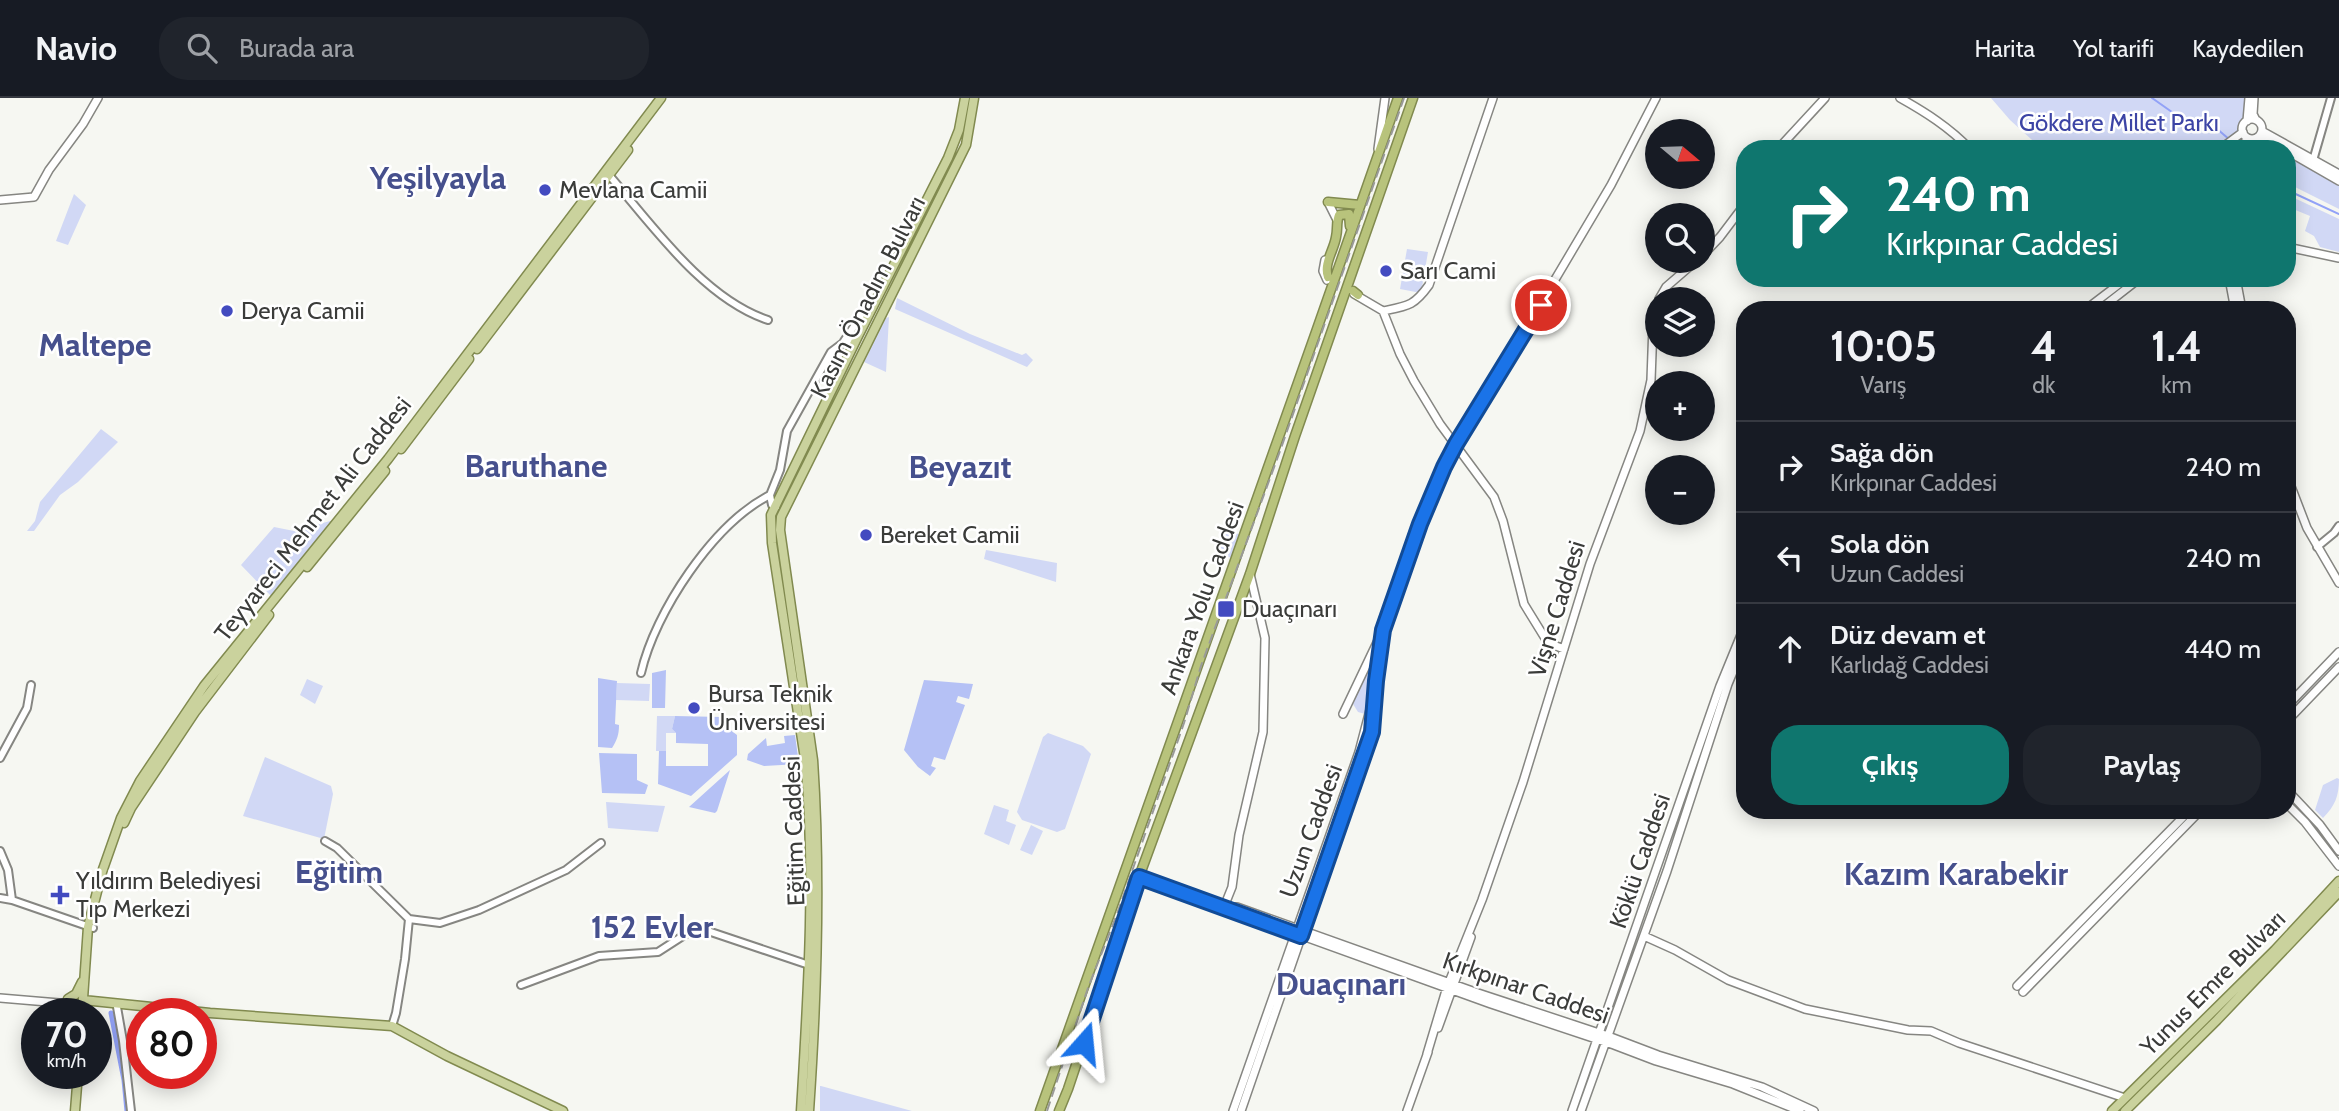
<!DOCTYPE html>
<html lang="tr">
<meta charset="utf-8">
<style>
body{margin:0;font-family:Cabin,sans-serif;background:#20242c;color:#f1f3f6;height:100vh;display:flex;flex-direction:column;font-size:26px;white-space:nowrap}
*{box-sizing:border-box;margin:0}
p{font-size:23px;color:#9ea1a6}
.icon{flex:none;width:38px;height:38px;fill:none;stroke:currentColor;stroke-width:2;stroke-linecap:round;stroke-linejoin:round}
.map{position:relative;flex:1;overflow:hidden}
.panel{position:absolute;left:1736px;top:203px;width:560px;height:518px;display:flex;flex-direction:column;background:#171b24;border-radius:28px;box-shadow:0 4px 18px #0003}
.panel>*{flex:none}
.hud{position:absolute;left:1736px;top:42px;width:560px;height:147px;border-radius:28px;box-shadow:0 4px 18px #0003;background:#0f766e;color:#fff;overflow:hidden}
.needle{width:46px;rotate:109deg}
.tools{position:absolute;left:1645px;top:21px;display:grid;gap:14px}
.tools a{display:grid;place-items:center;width:70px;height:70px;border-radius:50%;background:#171b24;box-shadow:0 4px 18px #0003;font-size:35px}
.speed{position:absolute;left:21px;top:900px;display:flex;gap:14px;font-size:35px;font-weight:700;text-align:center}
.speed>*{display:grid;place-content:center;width:91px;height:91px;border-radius:50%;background:#171b24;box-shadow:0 4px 18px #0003;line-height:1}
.speed small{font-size:18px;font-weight:400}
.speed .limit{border:10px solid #d22;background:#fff;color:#111}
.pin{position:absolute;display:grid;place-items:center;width:60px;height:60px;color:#fff;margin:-30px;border:4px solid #fff;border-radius:50%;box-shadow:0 2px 7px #0007}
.me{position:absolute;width:77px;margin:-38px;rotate:18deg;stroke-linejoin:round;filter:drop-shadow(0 0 5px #0008)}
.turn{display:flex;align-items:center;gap:24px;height:147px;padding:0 35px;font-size:32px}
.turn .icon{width:91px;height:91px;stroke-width:2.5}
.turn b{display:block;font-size:49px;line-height:60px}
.eta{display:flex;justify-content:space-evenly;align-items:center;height:119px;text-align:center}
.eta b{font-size:42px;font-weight:700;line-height:49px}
.cta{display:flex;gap:14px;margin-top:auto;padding:14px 35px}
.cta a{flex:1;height:80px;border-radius:28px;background:#0f766e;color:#fff;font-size:28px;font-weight:700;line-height:80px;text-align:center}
.cta a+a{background:#20242c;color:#f1f3f6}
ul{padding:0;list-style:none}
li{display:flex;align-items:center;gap:21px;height:91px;padding:0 35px;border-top:2px solid #363941}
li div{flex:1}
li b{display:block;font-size:26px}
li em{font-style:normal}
header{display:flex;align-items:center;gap:42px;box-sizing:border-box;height:98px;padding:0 35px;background:#171b24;border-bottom:2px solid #363941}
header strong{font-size:33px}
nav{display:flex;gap:38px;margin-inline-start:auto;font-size:24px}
.search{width:490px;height:63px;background:#20242c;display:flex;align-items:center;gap:18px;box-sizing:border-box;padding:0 24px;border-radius:28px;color:#9ea1a6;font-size:26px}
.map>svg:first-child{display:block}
.green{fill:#d1d8f5}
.forest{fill:#b5c1f5}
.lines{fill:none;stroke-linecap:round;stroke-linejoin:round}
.stream{stroke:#92a2f7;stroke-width:2}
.canal{stroke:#92a2f7;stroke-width:5}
.tertiary-casing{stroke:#868682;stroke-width:10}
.secondary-casing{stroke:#868682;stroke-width:10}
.primary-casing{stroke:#818a4f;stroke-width:11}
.trunk-casing{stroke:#818a4f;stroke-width:11}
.tertiary{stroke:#fff;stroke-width:6}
.secondary{stroke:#fff;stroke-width:7}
.primary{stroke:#cad29d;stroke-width:8}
.trunk{stroke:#b8c37c;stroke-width:8}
.rail{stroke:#999a97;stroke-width:2;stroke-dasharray:10 5;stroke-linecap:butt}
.route-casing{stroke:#114b97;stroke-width:18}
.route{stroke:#1a73e8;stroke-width:12}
.poi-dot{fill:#434bc0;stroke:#fff;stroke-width:2.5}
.labels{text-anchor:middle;stroke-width:5;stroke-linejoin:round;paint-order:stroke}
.park-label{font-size:24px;fill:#3c44a5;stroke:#fff}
.poi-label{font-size:24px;fill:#3b3c3a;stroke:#fff;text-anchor:start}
.street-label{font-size:24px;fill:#3b3c3a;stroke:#fff}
.district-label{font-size:32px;font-weight:bold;fill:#46508d;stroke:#fff}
</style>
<header>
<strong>Navio</strong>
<div class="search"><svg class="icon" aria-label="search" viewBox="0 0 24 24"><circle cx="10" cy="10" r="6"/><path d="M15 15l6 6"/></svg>Burada ara</div>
<nav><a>Harita</a><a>Yol tarifi</a><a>Kaydedilen</a></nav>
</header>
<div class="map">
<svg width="2339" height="1013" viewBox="0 0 2339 1013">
<rect width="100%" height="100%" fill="#f6f7f2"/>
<path class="green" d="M1991 0H2247L2244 19 2237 35 2211 51H2042L2010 22Z
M2287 58 2339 86V111L2287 85Z
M74 96 86 107 68 147 56 143Z
M2290 98 2339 121V154L2320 149 2314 138 2305 133 2310 118 2293 111 2287 128V105Z
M1407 151 1428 154 1421 195 1400 191Z
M897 200 970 236 1022 257 1026 255 1033 262 1027 269 895 211Z
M889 219 886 274 864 264 886 220Z
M101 331 118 344 78 384 60 397 34 433H27L35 423 40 404Z
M330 423 334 424 272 499 241 467 274 429 294 433Z
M1224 431 1241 437 1233 460 1216 456Z
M986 452 1057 465 1056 484 984 461Z
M1372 563 1374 564 1365 616 1358 614 1353 606Z
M307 581 323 588 315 606 300 597Z
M617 585 650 586 649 603 616 602Z
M657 618H675L672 631 676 635H666V653H656Z
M1048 635 1083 648 1091 656 1065 731 1057 734 1022 722 1017 714 1043 639Z
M265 659 331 688 333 696 324 741 243 718Z
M2337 680 2339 681C2339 698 2335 708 2323 720L2315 712 2323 687Z
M606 704 665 708 658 734 608 730Z
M994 707 1009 712 1006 723 1016 727 1009 747 984 736Z
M1031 727 1043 733 1032 757 1020 752Z
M820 988H821L912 1013H820Z"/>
<path class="forest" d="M666 572 665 610H652V575Z
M598 580 617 583 615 626 619 627C619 637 617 642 612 650L598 649Z
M924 582 973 586 969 601 958 598 956 604 965 607 945 662 934 659 931 668 936 670 930 678 918 669 904 652Z
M675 618 722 619 725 628 737 637V657L691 698 658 686 659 653H666V668H708V646L676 645V635L672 631Z
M795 637 799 666 764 668 747 662 748 656 766 640 767 648 785 645 784 638Z
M599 655 637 656V682L648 687 645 696 602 695Z
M730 672 717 713 715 715 689 709Z"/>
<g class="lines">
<path class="stream" d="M2152 0 2179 19 2216 30 2230 42
M2287 92 2339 116"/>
<path class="canal" d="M111 915 124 982 127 1013"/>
<defs>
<path id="tertiary" d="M2312 66 2331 0
M609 77C652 127 704 201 768 222
M844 243 861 218
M776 409 772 407 770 397 780 372 787 333 831 254 843 245 857 240
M2317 449 2334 435 2339 428
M641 575C655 514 713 426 770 397
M0 660 27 610 31 587
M325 743 337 750 409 821 405 861 396 915 392 928
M0 753 8 772 12 802
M0 800 12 802 93 830
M409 821 440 825 479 812 566 772 601 745
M521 887 599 858 658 854 689 834 699 830 809 867
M117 909 123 943 131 1013"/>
<path id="secondary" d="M1900 0C1925 14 1949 29 1970 51
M2254 0 2253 16 2256 22
M2242 31a10 10 0 1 1 20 0a10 10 0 1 1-20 0Z
M2247 23 2249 0
M2262 33 2339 76
M2259 38 2283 51
M1378 51 1385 0
M1778 51 1825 0
M2220 51 2243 34
M2234 51 2250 41
M2287 53 2339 83
M0 102 34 99 49 72 83 26 98 0
M1328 104 1337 122
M2287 149 2339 160
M1703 157 1720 139 1745 106
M1325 162 1323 173 1327 182
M2229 180 2235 212
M2236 180 2242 212
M1354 196 1383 213 1400 256 1414 283 1440 326 1494 399 1503 423 1524 506 1548 545 1564 551
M1659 201 1666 189 1696 163
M2085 212 2127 180
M2099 212 2140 180
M1383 213C1408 208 1414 208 1429 187L1493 0
M2287 378 2307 430 2339 485
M2287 608 2339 554
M1343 616 1383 532 1420 427 1444 369 1611 87 1656 0
M2287 623 2339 569
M2287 692 2320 727 2339 753
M2287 706 2305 724 2339 768
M1139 779 1491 906 1614 947 1656 963 1733 986 1800 1013
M1224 809 1232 789 1239 737 1263 634 1265 540 1250 476
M1228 809H1237L1478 895 1608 938 1658 957 1762 989 1814 1013
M1644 838 1675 852 1728 882 1805 911 1908 932 1931 933 1959 945 2125 1000
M2017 888 2190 712
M2023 894 2201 712
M0 900 83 907
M1438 930 1471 839
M1427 956 1447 889 1482 802 1523 684 1590 466 1640 333 1651 282 1653 227 1657 206
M1233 1013 1359 654 1371 608
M1241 1013 1372 634 1381 543
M1407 1013 1428 954
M1572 1013 1720 588 1745 527
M1581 1013 1667 773 1728 586 1745 545"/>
<path id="primary" d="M477 251 628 52
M401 351 469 261
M307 469 385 373
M124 725 131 710 195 614 269 517
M68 901 76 896 82 884
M83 902 210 915 392 928 447 958 563 1013
M82 915 88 829 102 774 121 720 140 683 204 588 388 361 661 0
M75 1013 78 975
M801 1013C808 896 816 778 805 661L772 445 771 417 857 240 948 60 959 32 965 0
M809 1013C817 897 821 778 813 662L780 432 781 419 966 47 974 0
M2112 1013 2275 852 2339 783
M2125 1013 2217 922 2339 794"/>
<path id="trunk" d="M1328 104 1360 107
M1328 179C1323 166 1334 152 1336 139 1338 131 1336 124 1339 117L1349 116 1350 128
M1353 193 1358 197
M1040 1013C1160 675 1280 338 1398 0
M1059 1013 1068 991 1139 779 1250 476 1295 338 1413 0"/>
</defs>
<use href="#tertiary" class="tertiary-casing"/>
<use href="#secondary" class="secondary-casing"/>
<use href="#primary" class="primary-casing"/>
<use href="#trunk" class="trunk-casing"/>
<use href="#tertiary" class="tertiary"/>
<use href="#secondary" class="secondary"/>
<use href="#primary" class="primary"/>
<use href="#trunk" class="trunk"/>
<path class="rail" d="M1047 1013 1088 890 1117 816 1184 625 1201 568 1280 353 1404 0"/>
</g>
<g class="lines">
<defs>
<path id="route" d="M1084 945 1139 779 1301 838 1372 634 1376 583 1383 532 1420 426 1444 369 1456 346 1541 207"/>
</defs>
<use href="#route" class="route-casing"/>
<use href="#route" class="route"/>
</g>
<g class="poi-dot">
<circle cx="545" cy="92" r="7"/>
<circle cx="1386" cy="173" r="7"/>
<circle cx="227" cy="213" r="7"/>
<circle cx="866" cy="437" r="7"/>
<rect x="1217" y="502" width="18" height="18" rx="3.5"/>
<circle cx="694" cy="610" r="7"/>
<path d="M56.5 786.5h7v7h7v7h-7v7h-7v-7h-7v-7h7z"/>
</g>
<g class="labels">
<g class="park-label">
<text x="2119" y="33">Gökdere Millet Parkı</text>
</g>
<g class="poi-label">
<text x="559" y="100">Mevlana Camii</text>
<text x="1400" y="181">Sarı Cami</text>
<text x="241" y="221">Derya Camii</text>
<text x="880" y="445">Bereket Camii</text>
<text x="1242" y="519">Duaçınarı</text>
<text x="708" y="604">Bursa Teknik<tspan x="708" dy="28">Üniversitesi</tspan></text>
<text x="76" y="791">Yıldırım Belediyesi<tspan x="76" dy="28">Tıp Merkezi</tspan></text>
</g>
<g class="street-label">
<text transform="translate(868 199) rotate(-63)" y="8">Kasım Önadım Bulvarı</text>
<text transform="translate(313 421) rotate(-52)" y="8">Teyyareci Mehmet Ali Caddesi</text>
<text transform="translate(1202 500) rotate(-70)" y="8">Ankara Yolu Caddesi</text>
<text transform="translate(1557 511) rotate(-73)" y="8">Vişne Caddesi</text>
<text transform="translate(794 733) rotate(-92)" y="8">Eğitim Caddesi</text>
<text transform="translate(1311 733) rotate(-70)" y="8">Uzun Caddesi</text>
<text transform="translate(1640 763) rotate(-71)" y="8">Köklü Caddesi</text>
<text transform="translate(2213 885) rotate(-45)" y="8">Yunus Emre Bulvarı</text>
<text transform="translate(1526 890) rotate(19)" y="8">Kırkpınar Caddesi</text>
</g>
<g class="district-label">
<text x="438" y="91">Yeşilyayla</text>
<text x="95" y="258">Maltepe</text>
<text x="536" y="379">Baruthane</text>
<text x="960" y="380">Beyazıt</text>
<text x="339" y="785">Eğitim</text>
<text x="1956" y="787">Kazım Karabekir</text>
<text x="652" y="840">152 Evler</text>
<text x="1341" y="897">Duaçınarı</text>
</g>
</g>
</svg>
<div class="tools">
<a><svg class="needle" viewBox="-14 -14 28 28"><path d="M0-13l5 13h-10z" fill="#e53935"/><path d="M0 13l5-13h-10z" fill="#9ea1a6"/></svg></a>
<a><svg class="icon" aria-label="search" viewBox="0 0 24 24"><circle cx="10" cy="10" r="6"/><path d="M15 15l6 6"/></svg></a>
<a><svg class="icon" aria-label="layers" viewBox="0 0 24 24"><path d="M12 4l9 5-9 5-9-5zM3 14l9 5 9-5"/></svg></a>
<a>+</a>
<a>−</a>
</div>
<div class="speed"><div>70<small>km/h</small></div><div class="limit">80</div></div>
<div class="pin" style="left:1541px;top:207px;background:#d93025"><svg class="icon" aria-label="arrive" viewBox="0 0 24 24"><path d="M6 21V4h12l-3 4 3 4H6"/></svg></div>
<svg class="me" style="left:1084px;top:945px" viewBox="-20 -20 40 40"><path d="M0-17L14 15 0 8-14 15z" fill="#1a73e8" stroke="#fff" stroke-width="4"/></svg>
<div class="hud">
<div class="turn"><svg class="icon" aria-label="right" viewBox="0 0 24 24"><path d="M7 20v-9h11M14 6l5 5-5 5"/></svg><div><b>240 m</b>Kırkpınar Caddesi</div></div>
</div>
<section class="panel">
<div class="eta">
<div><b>10:05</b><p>Varış</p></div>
<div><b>4</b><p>dk</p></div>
<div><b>1.4</b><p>km</p></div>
</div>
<ul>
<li><svg class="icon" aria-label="right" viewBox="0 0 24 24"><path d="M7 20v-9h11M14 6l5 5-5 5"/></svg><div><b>Sağa dön</b><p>Kırkpınar Caddesi</p></div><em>240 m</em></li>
<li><svg class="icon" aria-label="left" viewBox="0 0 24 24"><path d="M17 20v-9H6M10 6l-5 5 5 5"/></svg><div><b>Sola dön</b><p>Uzun Caddesi</p></div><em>240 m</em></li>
<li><svg class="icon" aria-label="ahead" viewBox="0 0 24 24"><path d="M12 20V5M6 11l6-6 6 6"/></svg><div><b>Düz devam et</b><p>Karlıdağ Caddesi</p></div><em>440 m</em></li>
</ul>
<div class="cta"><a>Çıkış</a><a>Paylaş</a></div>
</section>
</div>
